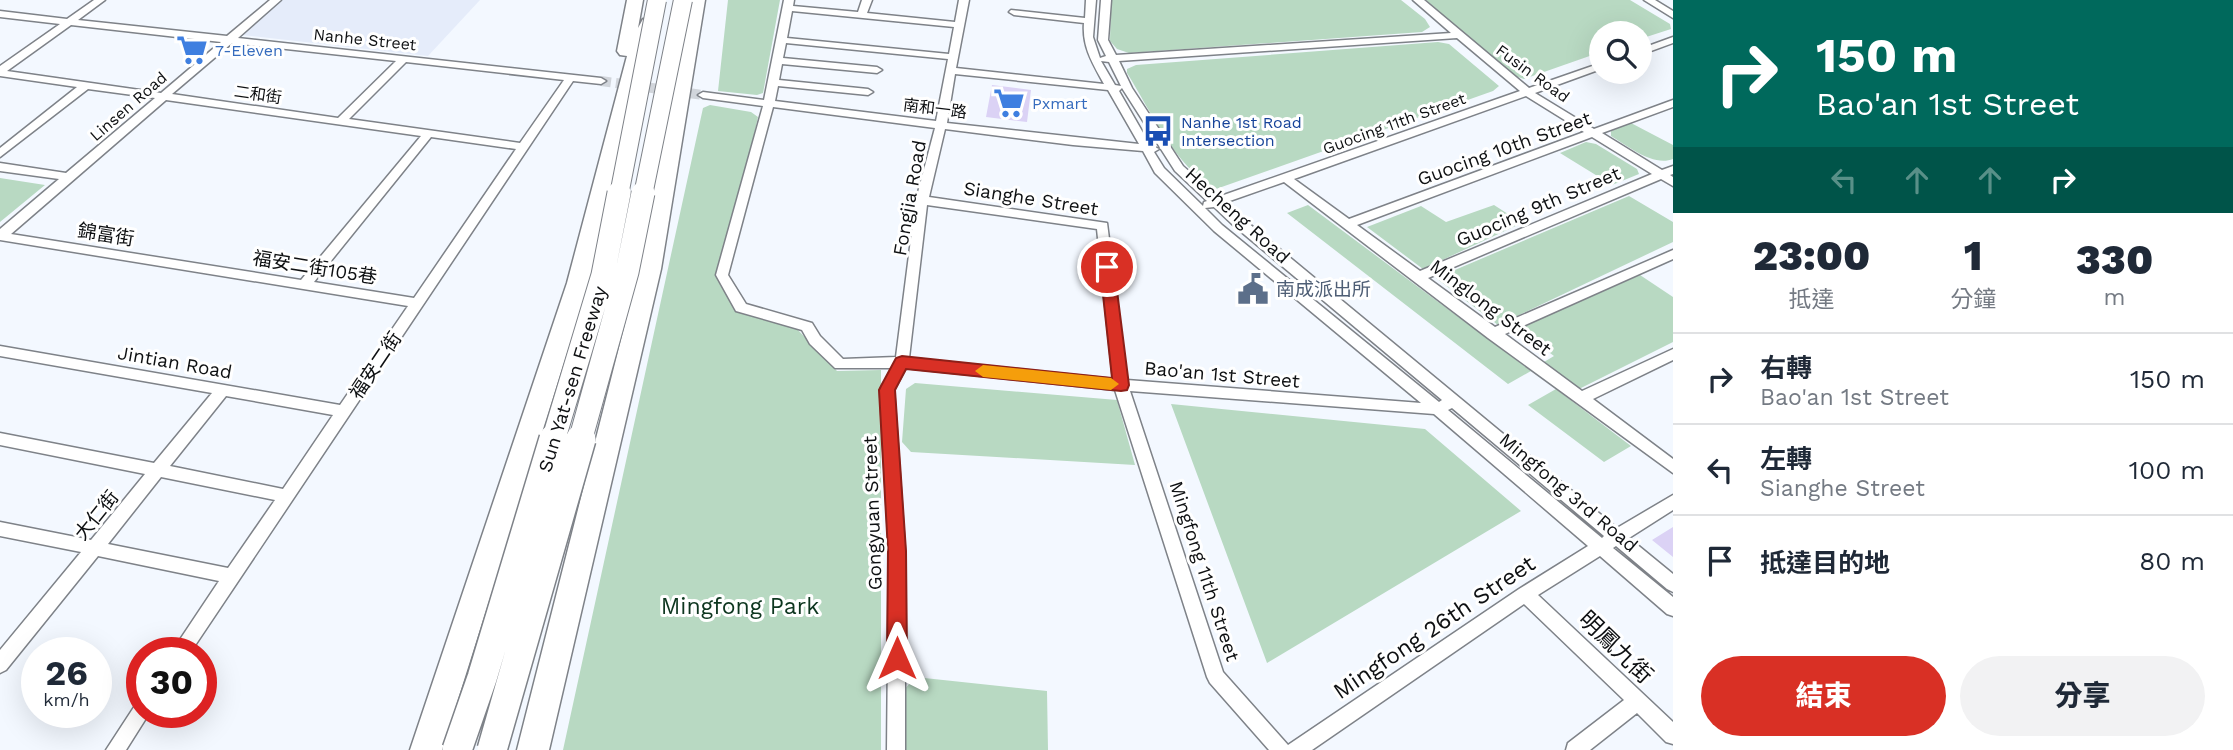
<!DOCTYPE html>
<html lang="zh-TW">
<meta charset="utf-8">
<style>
body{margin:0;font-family:"Work Sans","Noto Sans TC",sans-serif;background:#f2f2f3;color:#1f2937;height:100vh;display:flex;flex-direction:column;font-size:26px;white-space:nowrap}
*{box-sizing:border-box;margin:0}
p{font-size:23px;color:#747a83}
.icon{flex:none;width:38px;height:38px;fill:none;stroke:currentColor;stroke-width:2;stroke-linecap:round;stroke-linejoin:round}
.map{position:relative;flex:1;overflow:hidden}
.side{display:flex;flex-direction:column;background:#fff;width:560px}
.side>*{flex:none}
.hud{background:#00695c;color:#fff;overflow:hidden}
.tools{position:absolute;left:1589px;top:21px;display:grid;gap:14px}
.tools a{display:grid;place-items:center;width:63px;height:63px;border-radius:50%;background:#fff;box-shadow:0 7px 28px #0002;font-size:35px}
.speed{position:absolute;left:21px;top:637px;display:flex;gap:14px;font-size:35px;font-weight:700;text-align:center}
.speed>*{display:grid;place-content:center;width:91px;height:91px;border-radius:50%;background:#fff;box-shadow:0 7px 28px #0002;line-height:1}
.speed small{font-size:18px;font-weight:400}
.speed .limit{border:10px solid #d22;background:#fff;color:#111}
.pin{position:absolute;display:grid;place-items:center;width:60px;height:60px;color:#fff;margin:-30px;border:4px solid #fff;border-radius:50%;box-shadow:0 2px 7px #0007}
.me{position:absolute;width:77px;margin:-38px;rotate:0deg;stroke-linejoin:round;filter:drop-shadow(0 0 5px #0008)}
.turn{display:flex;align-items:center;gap:24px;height:147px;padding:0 28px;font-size:32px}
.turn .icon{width:91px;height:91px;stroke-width:2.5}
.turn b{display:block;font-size:49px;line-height:60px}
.lanes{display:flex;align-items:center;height:66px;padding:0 28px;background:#0003;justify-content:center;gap:35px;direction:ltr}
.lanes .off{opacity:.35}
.eta{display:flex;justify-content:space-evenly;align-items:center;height:119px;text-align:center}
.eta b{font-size:42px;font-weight:800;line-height:49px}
.action{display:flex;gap:14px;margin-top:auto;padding:14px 28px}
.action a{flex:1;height:80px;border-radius:42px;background:#d93025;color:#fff;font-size:28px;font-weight:800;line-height:80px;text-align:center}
.action a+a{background:#f2f2f3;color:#1f2937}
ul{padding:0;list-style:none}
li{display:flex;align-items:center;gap:21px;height:91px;padding:0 28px;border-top:2px solid #e0e1e3}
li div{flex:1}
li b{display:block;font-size:26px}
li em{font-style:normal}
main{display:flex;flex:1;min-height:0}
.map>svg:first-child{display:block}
.built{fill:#e5ecfa}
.green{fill:#b8d9c2}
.building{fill:#dbd2f5}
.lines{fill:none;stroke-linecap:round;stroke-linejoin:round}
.street-tunnel{stroke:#d1d5db;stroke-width:10;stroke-dasharray:10 5;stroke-linecap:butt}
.street-casing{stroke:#7e8288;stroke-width:3}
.highway-casing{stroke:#7e8288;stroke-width:3}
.street{fill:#fff;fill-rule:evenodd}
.highway{fill:#fff;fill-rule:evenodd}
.highway-bridge-far2-casing{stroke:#7e8288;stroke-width:20;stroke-linecap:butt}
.highway-bridge-far1-casing{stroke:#7e8288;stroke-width:25;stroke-linecap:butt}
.highway-bridge-casing{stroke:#7e8288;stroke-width:32;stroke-linecap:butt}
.highway-bridge-far2{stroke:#fff;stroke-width:18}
.highway-bridge-far1{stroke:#fff;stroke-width:23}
.highway-bridge{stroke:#fff;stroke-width:29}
.route{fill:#d93025;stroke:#8d1f18;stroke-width:2}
.slow{fill:#f59e0b}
.labels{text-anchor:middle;stroke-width:6;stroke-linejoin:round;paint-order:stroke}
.far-street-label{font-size:16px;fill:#0e1012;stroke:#fff}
.far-shop-label{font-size:16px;fill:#366cbe;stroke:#fff;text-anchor:start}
.far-transit-label{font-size:16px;fill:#164399;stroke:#fff;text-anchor:start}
.street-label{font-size:19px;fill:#0e1012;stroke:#fff}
.service-label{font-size:19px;fill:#4e5e75;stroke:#fff;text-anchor:start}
.near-park-label{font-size:23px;fill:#0d361f;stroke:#fff}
.near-street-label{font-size:23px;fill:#0e1012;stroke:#fff}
</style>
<main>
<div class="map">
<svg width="1673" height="750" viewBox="0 0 1673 750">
<rect width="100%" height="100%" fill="#f3f8ff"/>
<path class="built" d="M281 0H480L428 56 242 35Z"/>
<path class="green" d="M728 0H780L763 93 757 95 718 91Z
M1111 0H1401L1425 19 1430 27 1422 32 1129 53 1117 49 1110 41Z
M1426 0H1630L1670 24 1671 29 1640 39V33H1601V52L1524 79 1512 75Z
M1438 42 1449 44 1499 86 1493 91 1216 189C1174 166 1151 111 1127 73V69L1136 65Z
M710 105 751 112 758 117 720 285 740 310 797 329 837 371 881 370V750H563L703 108Z
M1631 123 1673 145V159C1653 167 1628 146 1611 136V131Z
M1586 142 1596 144 1637 169 1639 174 1612 185 1560 153Z
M0 178 45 185 0 222Z
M1629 196 1673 222V242L1498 325 1436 278Z
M1308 205 1531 371 1508 384 1287 213Z
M1494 205 1522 223 1423 269 1367 227 1421 206 1446 222Z
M1640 275 1673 297V342L1581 388 1571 387 1539 365 1554 356 1518 329Z
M915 383 1117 400 1135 465 911 452 902 442 906 389Z
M1556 389 1631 446 1604 462 1528 405Z
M1171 404 1425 429 1521 511 1267 663Z
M915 677 1047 691 1048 750H904V690Z"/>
<path class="building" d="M992 85 1031 90 1027 122 986 117Z
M1673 527V557L1652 540Z"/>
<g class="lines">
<path class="street-tunnel" d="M601 81 703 95"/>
<defs>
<path id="street" d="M94 0H105L78 20 227 36 270 0H281L238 38 601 78 606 81 601 84 573 81 190 653H171L219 581 98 556 6 670 0 673V650L81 552 0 536V522L91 540 145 474 0 445V433L154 463 212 393 0 356V346L340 405 408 306 0 240V229L59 179 0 171V163L66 173 155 98 88 89 0 157V148L77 87 0 76V66L60 24 0 17V11L67 19ZM71 25 221 42 161 93 7 71ZM232 43 396 61 338 118 172 94ZM406 62 564 80 520 143 349 119ZM166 100 421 136 301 280 11 234ZM431 137 516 149 414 298 314 282ZM226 396 333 415 283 489 170 466ZM161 477 275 500 228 568 108 544Z
M784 0H794L793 6 858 12 862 0H872L867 13 955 22 959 0H969L956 68 1104 84C1093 64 1082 47 1084 23L1014 15 1009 12 1011 10 1085 18 1086 0H1096L1093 37 1100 58 1106 56 1098 40 1101 0H1111L1108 40 1116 55 1451 33 1413 0H1424L1529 88 1601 63V69L1535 93 1594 129 1673 100V107L1602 133 1662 170 1673 166V174L1670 175 1673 177V186L1661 179 1428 278 1495 327 1673 250V259L1505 334 1582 391 1673 349V360L1593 399 1673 459V473L1488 338 1284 182 1224 203 1617 528 1673 495V510L1629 538 1673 574V592L1667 589 1616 546 1613 548 1673 597V616L1667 614 1600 556 1538 595 1673 722V744L1666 742 1637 713 1590 750H1566L1568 743 1624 700 1524 604 1312 750H1269L1210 683 1207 677 1115 390 906 368 894 390 905 551V750H887L889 551 880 390 892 368H835L810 344 802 330 736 311 716 275 763 106 703 98 698 95 703 92 764 100ZM792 11 954 27 949 54 787 38ZM1457 38 1520 91 1218 197 1183 166 1132 88 1119 61ZM786 43 948 59 936 121 775 101 778 86 868 95 873 92 868 89 779 80 782 64 877 73 882 70 877 67 783 58ZM1101 61 1109 62 1121 86 1115 85ZM955 74 1108 90 1139 144 947 123ZM1122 88 1175 171 1207 201 1204 202 1203 206 1164 168 1154 152 1159 149 1150 145 1119 91ZM1526 96 1584 132 1349 219 1294 179ZM773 107 935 128 916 200 896 357 843 359 820 336 812 323 746 304 728 275ZM945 129 1073 145 1143 151 1155 173 1214 231 1421 403 1127 380 1107 223 929 197ZM1592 137 1652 174 1420 271 1357 225ZM927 205 1097 229 1113 379 909 358ZM1214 207 1233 225 1442 400 1439 402 1222 225 1205 208ZM1130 391 1434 414 1588 546 1519 589 1288 745 1223 672ZM1452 408 1604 536 1602 538 1448 410Z
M1644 0H1655L1673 11V18Z
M1673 37V43L1640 55V49Z
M142 701V712H150L126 750H106L136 704Z"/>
<path id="highway" d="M627 0H643L638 28 643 19H655L657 23 639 70 589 283 442 750H410L567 283 627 56 620 55 617 51Z
M689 0H705L661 269 549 750H517L639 269Z"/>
</defs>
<use href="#street" class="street-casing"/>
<use href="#highway" class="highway-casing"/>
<use href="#street" class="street"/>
<use href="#highway" class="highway"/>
<defs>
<path id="highway-bridge-far2" d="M619 195 657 0
M643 195 683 0"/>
<path id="highway-bridge-far1" d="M553 441 603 275 619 193
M580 441 627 272 643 193"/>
<path id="highway-bridge" d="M457 750 482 678 554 439
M492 750 581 439"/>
</defs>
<use href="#highway-bridge-far2" class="highway-bridge-far2-casing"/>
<use href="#highway-bridge-far1" class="highway-bridge-far1-casing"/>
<use href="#highway-bridge" class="highway-bridge-casing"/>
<use href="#highway-bridge-far2" class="highway-bridge-far2"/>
<use href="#highway-bridge-far1" class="highway-bridge-far1"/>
<use href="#highway-bridge" class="highway-bridge"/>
</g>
<path class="route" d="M1107 262 1114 267 1129 385 1127 390 1121 391 906 369 895 390 906 551 907 658 904 664 897 667 889 664 887 658 888 551 879 390 881 386 896 358 902 356 1112 378 1100 267Z"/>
<path class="slow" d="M983 365 1111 378 1119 384 1111 390 983 377 975 371Z"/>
<defs>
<symbol id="supermarket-bare" viewBox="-9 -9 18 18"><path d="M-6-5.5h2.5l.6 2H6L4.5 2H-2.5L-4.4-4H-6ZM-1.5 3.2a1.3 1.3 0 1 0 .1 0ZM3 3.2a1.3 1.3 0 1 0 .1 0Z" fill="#3f7fe0" stroke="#fff" stroke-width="2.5" paint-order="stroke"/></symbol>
<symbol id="bus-bare" viewBox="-9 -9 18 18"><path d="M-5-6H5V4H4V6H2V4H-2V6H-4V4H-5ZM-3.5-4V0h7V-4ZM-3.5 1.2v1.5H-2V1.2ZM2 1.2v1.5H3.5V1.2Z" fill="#1a4fb4" stroke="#fff" stroke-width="2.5" paint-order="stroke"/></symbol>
<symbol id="civic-bare" viewBox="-9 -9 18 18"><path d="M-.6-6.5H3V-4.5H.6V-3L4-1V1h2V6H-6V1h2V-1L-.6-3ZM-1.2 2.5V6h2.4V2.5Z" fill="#5c6f8a" stroke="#fff" stroke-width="2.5" paint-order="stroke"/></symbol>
</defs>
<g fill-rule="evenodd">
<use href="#supermarket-bare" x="170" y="28" width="44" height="44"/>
<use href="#supermarket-bare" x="987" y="81" width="44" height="44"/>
<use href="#bus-bare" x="1136" y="109" width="44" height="44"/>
<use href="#civic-bare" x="1231" y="267" width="44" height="44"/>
</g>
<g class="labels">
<g class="far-street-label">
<text transform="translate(365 39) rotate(6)" y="6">Nanhe Street</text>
<text transform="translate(1533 73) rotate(36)" y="6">Fusin Road</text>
<text transform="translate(258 94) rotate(8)" y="6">二和街</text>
<text transform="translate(128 106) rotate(-41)" y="6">Linsen Road</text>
<text transform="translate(935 108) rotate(7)" y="6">南和一路</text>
<text transform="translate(1394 123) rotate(-20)" y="6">Guocing 11th Street</text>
</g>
<g class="far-shop-label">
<text x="215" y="56">7-Eleven</text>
<text x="1032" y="109">Pxmart</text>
</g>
<g class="far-transit-label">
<text x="1181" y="128">Nanhe 1st Road<tspan x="1181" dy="18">Intersection</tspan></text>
</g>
<g class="street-label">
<text transform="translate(1504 148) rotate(-20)" y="7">Guocing 10th Street</text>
<text transform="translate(909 198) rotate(-80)" y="7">Fongjia Road</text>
<text transform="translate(1031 198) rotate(9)" y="7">Sianghe Street</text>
<text transform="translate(1538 206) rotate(-23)" y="7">Guocing 9th Street</text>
<text transform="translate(1238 215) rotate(42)" y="7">Hecheng Road</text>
<text transform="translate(106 234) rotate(9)" y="7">錦富街</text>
<text transform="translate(315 267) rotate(9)" y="7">福安二街105巷</text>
<text transform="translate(1491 307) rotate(37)" y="7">Minglong Street</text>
<text transform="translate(175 362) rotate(10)" y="7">Jintian Road</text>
<text transform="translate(375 365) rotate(-56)" y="7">福安二街</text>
<text transform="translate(1222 374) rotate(5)" y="7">Bao'an 1st Street</text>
<text transform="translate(572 379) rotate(-73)" y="7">Sun Yat-sen Freeway</text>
<text transform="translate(1569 492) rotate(40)" y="7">Mingfong 3rd Road</text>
<text transform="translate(872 513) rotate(-92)" y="7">Gongyuan Street</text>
<text transform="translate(96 515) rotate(-51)" y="7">大仁街</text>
<text transform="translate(1205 571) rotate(72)" y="7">Mingfong 11th Street</text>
</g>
<g class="service-label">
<text x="1276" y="296">南成派出所</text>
</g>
<g class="near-park-label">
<text x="740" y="614">Mingfong Park</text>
</g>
<g class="near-street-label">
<text transform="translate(1434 627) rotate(-34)" y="8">Mingfong 26th Street</text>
<text transform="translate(1616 647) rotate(44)" y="8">明鳳九街</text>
</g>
</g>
</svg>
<div class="tools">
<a><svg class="icon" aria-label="search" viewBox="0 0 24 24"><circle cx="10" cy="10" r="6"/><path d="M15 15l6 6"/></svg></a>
</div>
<div class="speed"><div>26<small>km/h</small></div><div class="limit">30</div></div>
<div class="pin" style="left:1107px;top:267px;background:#d93025"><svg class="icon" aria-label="arrive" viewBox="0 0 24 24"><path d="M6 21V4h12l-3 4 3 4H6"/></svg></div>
<svg class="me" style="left:897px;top:658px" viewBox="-20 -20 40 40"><path d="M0-17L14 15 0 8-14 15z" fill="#d93025" stroke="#fff" stroke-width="4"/></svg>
</div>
<section class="side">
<div class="hud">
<div class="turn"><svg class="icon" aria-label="right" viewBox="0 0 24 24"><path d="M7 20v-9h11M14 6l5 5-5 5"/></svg><div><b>150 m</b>Bao'an 1st Street</div></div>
<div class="lanes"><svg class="icon off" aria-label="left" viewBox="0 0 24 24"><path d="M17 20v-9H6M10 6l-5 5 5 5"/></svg><svg class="icon off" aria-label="ahead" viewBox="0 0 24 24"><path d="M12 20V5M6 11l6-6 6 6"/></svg><svg class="icon off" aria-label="ahead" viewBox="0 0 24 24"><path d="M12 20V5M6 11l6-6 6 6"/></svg><svg class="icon" aria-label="right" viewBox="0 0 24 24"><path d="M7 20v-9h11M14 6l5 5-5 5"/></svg></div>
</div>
<div class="eta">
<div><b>23:00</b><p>抵達</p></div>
<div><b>1</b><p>分鐘</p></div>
<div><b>330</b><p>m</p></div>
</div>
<ul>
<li><svg class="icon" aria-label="right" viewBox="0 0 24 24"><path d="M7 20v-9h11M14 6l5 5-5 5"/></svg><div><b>右轉</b><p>Bao'an 1st Street</p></div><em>150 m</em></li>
<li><svg class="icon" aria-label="left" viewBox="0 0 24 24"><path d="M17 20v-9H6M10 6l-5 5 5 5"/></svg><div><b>左轉</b><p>Sianghe Street</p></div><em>100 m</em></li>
<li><svg class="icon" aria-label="arrive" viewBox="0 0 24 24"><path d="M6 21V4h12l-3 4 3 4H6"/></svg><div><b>抵達目的地</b></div><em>80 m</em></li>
</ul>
<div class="action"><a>結束</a><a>分享</a></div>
</section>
</main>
